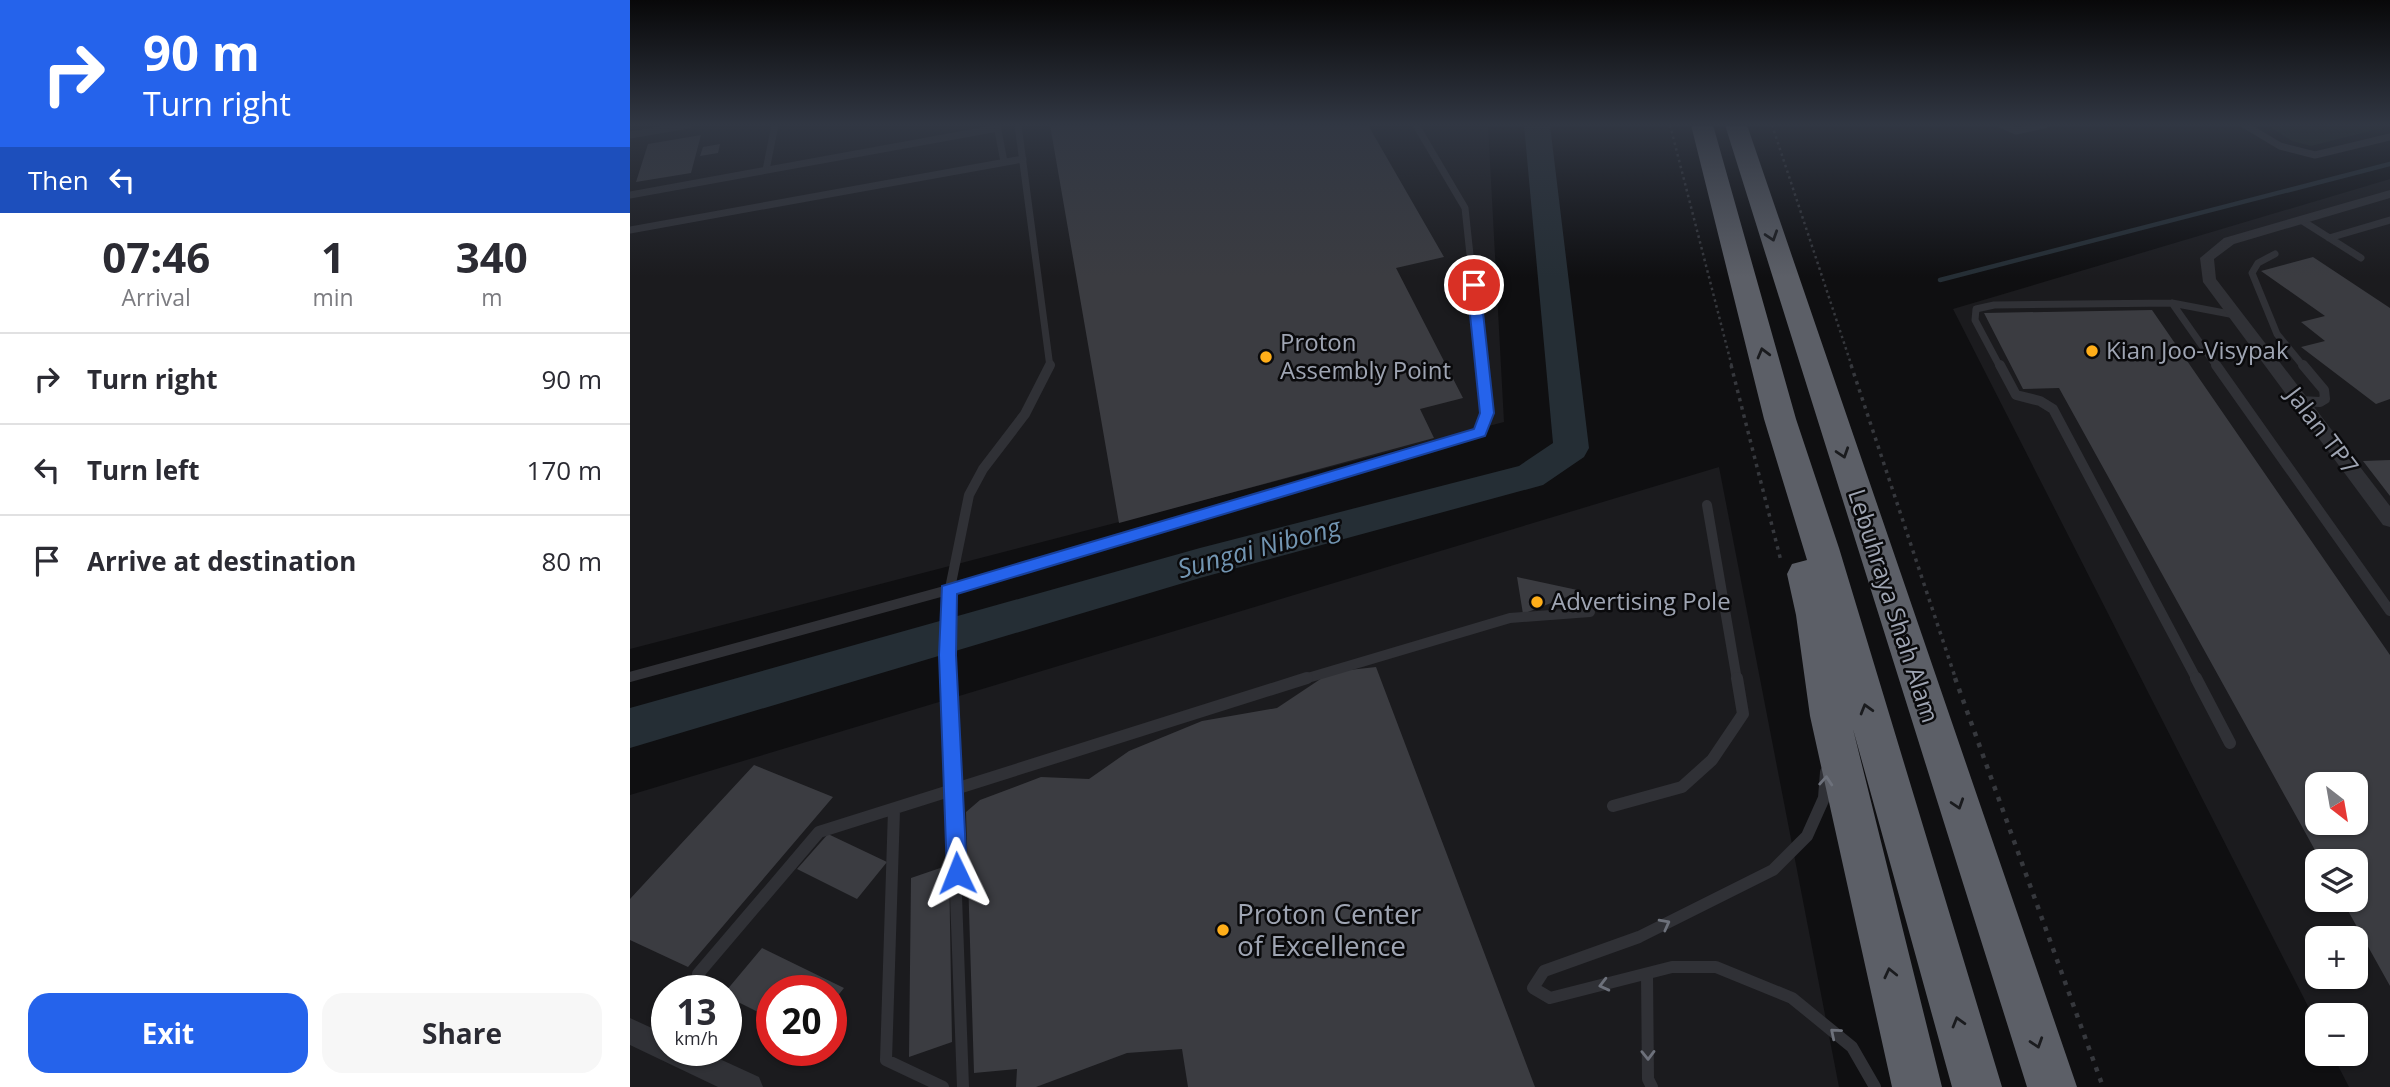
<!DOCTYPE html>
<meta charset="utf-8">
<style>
body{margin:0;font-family:"Open Sans",sans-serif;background:#f7f7f7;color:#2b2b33;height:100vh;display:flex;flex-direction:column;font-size:26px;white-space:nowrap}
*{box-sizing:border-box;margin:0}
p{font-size:23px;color:#7c7c81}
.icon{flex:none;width:38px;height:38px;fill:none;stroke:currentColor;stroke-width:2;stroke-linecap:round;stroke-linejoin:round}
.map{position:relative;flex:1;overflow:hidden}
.details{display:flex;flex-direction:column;background:#fff;width:630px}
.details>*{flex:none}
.top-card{background:#2563eb;color:#fff;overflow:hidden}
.needle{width:46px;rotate:149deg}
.fabs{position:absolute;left:1675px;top:772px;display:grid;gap:14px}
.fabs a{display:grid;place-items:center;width:63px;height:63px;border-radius:14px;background:#fff;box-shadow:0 2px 5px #0004;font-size:35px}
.speed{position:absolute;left:21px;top:975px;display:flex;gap:14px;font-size:35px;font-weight:700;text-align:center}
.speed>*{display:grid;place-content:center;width:91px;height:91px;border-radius:50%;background:#fff;box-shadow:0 2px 5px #0004;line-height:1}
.speed small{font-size:18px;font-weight:400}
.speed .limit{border:10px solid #d22;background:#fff;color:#111}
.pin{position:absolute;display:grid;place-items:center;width:60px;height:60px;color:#fff;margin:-30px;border:4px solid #fff;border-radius:50%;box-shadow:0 2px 7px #0007}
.me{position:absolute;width:77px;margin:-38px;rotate:358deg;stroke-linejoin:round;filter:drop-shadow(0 0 5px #0008)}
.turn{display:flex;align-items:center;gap:24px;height:147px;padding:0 28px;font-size:32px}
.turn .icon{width:91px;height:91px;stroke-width:2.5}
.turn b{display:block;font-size:49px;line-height:60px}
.then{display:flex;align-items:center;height:66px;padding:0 28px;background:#0003;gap:14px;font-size:26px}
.eta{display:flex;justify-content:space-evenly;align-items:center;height:119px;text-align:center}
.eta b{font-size:42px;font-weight:700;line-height:49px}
.cta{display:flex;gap:14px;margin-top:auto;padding:14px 28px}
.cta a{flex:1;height:80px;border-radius:21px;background:#2563eb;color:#fff;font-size:28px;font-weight:700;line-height:80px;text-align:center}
.cta a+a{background:#f7f7f7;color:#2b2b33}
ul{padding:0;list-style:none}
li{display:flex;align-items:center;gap:21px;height:91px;padding:0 28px;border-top:2px solid #e1e1e2}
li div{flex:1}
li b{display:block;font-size:26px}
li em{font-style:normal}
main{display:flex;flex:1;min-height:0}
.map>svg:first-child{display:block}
.built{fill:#1b1b1e;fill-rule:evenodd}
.green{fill:#19211a}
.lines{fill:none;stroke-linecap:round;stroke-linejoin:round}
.stream{stroke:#252e35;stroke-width:4.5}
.river{fill:#252e35;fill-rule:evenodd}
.building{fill:#3b3c41;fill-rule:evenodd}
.path-far2{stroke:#36383d;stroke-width:2.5;stroke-dasharray:2.5 3.5;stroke-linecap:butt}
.path-far1{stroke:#36383d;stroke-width:3.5;stroke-dasharray:3.5 5;stroke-linecap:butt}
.path{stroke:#36383d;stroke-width:4.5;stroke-dasharray:4.5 7;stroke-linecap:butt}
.service-far2{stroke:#303136;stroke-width:7}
.service-far1{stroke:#303136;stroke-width:10}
.service{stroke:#303136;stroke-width:12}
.minor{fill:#303136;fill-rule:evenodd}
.motorway{fill:#5c5f67;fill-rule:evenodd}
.oneway{stroke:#1a1b1e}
.oneway2{stroke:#6d717b}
.route{fill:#2563eb;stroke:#184099;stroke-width:2}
.poi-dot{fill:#ffae19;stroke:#0a0a0c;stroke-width:2.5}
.labels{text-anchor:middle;stroke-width:5;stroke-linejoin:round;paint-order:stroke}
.poi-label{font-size:24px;fill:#9fa5b3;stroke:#0a0a0c;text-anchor:start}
.street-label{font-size:24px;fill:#9fa5b3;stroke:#0a0a0c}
.water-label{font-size:26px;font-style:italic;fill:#7295b2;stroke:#0a0a0c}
.near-poi-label{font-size:28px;fill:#9fa5b3;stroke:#0a0a0c;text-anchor:start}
</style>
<main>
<section class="details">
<div class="top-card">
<div class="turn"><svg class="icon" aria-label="right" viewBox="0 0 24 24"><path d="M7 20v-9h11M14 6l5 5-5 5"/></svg><div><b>90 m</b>Turn right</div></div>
<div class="then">Then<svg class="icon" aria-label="left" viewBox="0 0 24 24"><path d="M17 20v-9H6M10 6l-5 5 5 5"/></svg></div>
</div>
<div class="eta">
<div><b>07:46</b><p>Arrival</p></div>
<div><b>1</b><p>min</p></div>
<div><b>340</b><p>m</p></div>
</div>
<ul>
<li><svg class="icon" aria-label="right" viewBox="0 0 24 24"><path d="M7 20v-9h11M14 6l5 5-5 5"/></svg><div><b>Turn right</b></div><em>90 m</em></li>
<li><svg class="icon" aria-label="left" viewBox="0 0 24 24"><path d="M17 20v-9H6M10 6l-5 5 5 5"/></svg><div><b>Turn left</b></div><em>170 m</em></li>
<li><svg class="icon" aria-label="arrive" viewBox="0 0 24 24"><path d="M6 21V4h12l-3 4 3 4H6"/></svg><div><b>Arrive at destination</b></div><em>80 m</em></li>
</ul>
<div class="cta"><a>Exit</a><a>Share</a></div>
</section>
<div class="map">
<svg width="1760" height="1087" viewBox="0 0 1760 1087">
<rect width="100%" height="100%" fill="#0f0f11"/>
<path class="built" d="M0 125H858L874 422 0 649Z
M1760 179V1087H1719L1702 1054H1726V1015H1687V1024L1323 309ZM1687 784H1726V822H1687ZM1687 861H1726V900H1687ZM1687 938H1726V976H1687Z
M1089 467 1209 1087H0V795ZM37 990H96V1050H37ZM142 990H201V1050H142Z"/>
<path class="green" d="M1637 125H1760V126L1681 146 1662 141Z"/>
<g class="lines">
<path class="stream" d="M1310 280 1760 164"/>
<path class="river" d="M894 125H920L959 448 954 457 913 485 570 578 0 748V708L570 548 889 466 923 443Z"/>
</g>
<path class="building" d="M420 125H738L814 257 766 268 833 398 790 409 804 438 489 523Z
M71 135 61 173 6 182 18 144Z
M90 144 88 153 70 156 73 147Z
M1683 257 1760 308V399L1746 404 1671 347 1695 341 1671 322 1695 316 1631 271Z
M1522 310 1760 655V986L1712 900H1726V861H1691L1429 388 1393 389 1354 313ZM1687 784H1726V822H1687Z
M1760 460V496L1733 461Z
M887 577 952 591 893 614Z
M746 667 905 1087H558L552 1049 497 1053 406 1087H386L387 1069 344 1073 336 812 350 800 411 777 459 779 499 751 572 721 647 708 701 672Z
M124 765 203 797 58 967 0 940V899Z
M198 834 257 862 227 899 167 869Z
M319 865 322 1042 279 1057 281 878Z
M132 948 214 988 201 1004V990H142V1019L96 996V991Z"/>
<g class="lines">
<path class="path-far2" d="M1040 125 1102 367
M1142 125 1222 367"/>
<path class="path-far1" d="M1101 365 1151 561
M1221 365 1326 680"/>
<path class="path" d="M1325 678 1473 1087"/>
<path class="service-far2" d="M367 125 374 162
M388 125 420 367
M786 125 835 208 852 367
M1372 125 1386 131 1414 125
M1615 125 1650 146 1685 155 1760 137
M0 135 59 125
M136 170 145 125
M0 195 368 128
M1671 220 1731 258
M0 230 393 159
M1699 238 1760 220
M1645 254 1628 263 1622 273 1647 334 1674 367
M1542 303 1587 367
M1370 367 1345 320 1346 309 1364 305 1542 303 1605 315"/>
<path class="service-far1" d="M1370 365 1386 395 1410 401 1423 409 1567 680
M1586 365 1760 611
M1670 401 1690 402 1695 399 1694 390 1673 365
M1077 505 1107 680
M0 677 318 590 850 432 857 413 852 365
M319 680 316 608 339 495 353 469 395 414 420 365
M671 680 880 618 960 612"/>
<path class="service" d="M318 678 333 1087
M1566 678 1600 743
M1196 772 1194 798 1177 836 1143 870 1009 937 914 971 903 988 920 998 1042 967H1086L1162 998 1222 1047 1245 1087
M983 806 1052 787 1082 760 1113 714 1107 678
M264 810 256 1060 313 1087
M68 974 189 832 677 678
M1017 974 1018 1079 1022 1087"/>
<path class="minor" d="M1760 190V198L1604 244 1584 259 1586 279 1760 506V527L1753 525 1573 282 1570 258 1594 238Z
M0 1018 37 1035V1050H70L129 1077 133 1087H88L0 1045Z"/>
<path class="motorway" d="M1061 125H1083L1166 419 1209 548 1372 1087H1322L1223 729 1312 1087H1262L1180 716 1166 615 1157 574 1162 564 1177 560 1134 419Z
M1095 125H1117L1447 1087H1397Z"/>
</g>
<defs><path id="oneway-chevron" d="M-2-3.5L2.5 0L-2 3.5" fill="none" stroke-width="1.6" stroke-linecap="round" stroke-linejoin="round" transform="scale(1.75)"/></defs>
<g class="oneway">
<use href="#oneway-chevron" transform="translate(1142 236) rotate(72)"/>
<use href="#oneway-chevron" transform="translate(1133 353) rotate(-105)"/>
<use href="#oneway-chevron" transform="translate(1213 453) rotate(72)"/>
<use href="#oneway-chevron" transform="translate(1236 709) rotate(-106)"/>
<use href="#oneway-chevron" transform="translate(1328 804) rotate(72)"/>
<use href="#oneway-chevron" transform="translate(1260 973) rotate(-103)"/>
<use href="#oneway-chevron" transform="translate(1328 1022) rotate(-106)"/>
<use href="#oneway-chevron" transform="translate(1407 1043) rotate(72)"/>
</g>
<g class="oneway2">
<use href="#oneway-chevron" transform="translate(1196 781) rotate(-86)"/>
<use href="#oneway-chevron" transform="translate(1035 924) rotate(-28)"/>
<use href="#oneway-chevron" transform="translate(974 985) rotate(166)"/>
<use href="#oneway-chevron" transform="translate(1205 1033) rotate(-140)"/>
<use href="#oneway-chevron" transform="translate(1018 1055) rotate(89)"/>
</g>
<linearGradient id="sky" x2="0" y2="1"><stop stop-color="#080809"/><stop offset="0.45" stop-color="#313743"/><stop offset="1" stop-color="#313743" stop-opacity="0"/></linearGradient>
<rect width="1760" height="277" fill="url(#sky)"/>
<path class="route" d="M844 281 850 285 864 413 855 436 327 594 326 655 337 873 334 880 327 883 320 880 317 873 309 655 312 586 844 429 850 413 837 285Z"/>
<g class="poi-dot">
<circle cx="1462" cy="351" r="7"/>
<circle cx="636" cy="357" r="7"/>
<circle cx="907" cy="602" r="7"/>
<circle cx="593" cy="930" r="7"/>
</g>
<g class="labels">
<g class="poi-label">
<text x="650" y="351">Proton<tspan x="650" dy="28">Assembly Point</tspan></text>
<text x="1476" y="359">Kian Joo-Visypak</text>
<text x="921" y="610">Advertising Pole</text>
</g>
<g class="street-label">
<text transform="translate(1692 431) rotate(53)" y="8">Jalan TP7</text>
<text transform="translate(1263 606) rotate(72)" y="8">Lebuhraya Shah Alam</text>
</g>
<g class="water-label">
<text transform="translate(629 548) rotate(-15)" y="9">Sungai Nibong</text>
</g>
<g class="near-poi-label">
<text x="607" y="924">Proton Center<tspan x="607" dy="32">of Excellence</tspan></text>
</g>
</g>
</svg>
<div class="fabs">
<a><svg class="needle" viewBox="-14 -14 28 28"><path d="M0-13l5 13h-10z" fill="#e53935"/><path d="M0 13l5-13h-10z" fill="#7c7c81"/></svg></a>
<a><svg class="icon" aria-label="layers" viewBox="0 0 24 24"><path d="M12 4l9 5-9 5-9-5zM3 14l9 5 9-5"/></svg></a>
<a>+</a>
<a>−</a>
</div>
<div class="speed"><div>13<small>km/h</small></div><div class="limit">20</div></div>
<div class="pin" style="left:844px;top:285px;background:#d93025"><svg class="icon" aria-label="arrive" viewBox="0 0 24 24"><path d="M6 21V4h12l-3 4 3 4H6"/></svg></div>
<svg class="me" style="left:327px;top:873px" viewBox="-20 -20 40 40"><path d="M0-17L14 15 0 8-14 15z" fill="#2563eb" stroke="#fff" stroke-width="4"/></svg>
</div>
</main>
